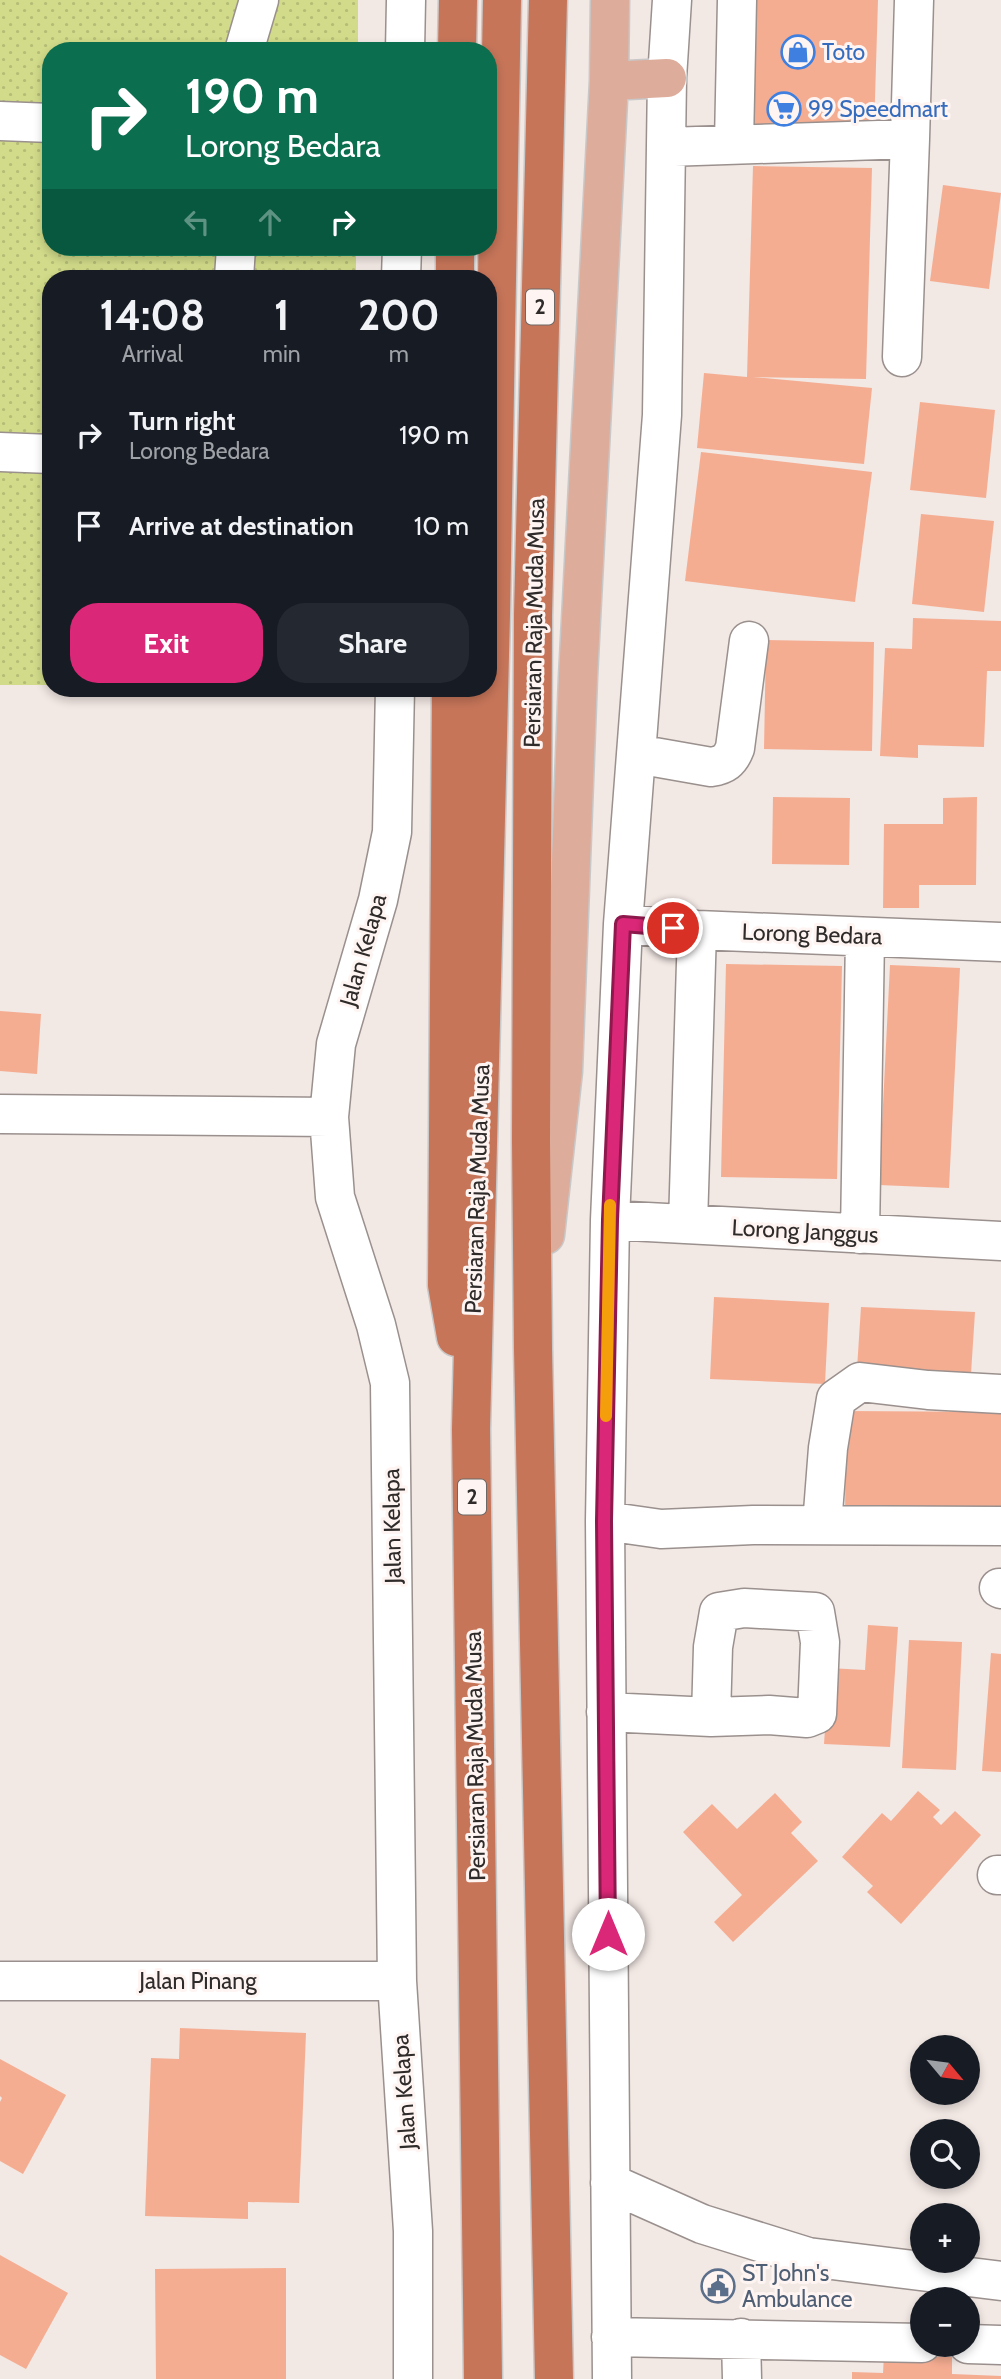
<!DOCTYPE html>
<meta charset="utf-8">
<style>
body{margin:0;font-family:Cabin,sans-serif;background:#242831;color:#f1f3f6;height:100vh;display:flex;flex-direction:column;font-size:26px;white-space:nowrap}
*{box-sizing:border-box;margin:0}
p{font-size:23px;color:#9ea1a6}
.icon{flex:none;width:38px;height:38px;fill:none;stroke:currentColor;stroke-width:2;stroke-linecap:round;stroke-linejoin:round}
.map{position:relative;flex:1;overflow:hidden}
.drawer{position:absolute;left:42px;top:270px;width:455px;height:427px;display:flex;flex-direction:column;background:#171b24;border-radius:28px;box-shadow:0 4px 10px #0003}
.drawer>*{flex:none}
.guide{position:absolute;left:42px;top:42px;width:455px;height:214px;border-radius:28px;box-shadow:0 4px 10px #0003;background:#0b6e4f;color:#fff;overflow:hidden}
.needle{width:46px;rotate:119deg}
.tools{position:absolute;left:910px;top:2035px;display:grid;gap:14px}
.tools a{display:grid;place-items:center;width:70px;height:70px;border-radius:50%;background:#171b24;box-shadow:0 4px 10px #0003;font-size:35px}
.pin{position:absolute;display:grid;place-items:center;width:60px;height:60px;color:#fff;margin:-30px;border:4px solid #fff;border-radius:50%;box-shadow:0 2px 7px #0007}
.me{position:absolute;width:77px;margin:-38px;rotate:0deg;stroke-linejoin:round;filter:drop-shadow(0 0 5px #0008)}
.turn{display:flex;align-items:center;gap:24px;height:147px;padding:0 28px;font-size:32px}
.turn .icon{width:91px;height:91px;stroke-width:2.5}
.turn b{display:block;font-size:49px;line-height:60px}
.lanes{display:flex;align-items:center;height:66px;padding:0 28px;background:#0003;justify-content:center;gap:35px;direction:ltr}
.lanes .off{opacity:.35}
.eta{display:flex;justify-content:space-evenly;align-items:center;height:119px;text-align:center}
.eta b{font-size:42px;font-weight:700;line-height:49px}
.cta{display:flex;gap:14px;margin-top:auto;padding:14px 28px}
.cta a{flex:1;height:80px;border-radius:28px;background:#db2777;color:#fff;font-size:28px;font-weight:700;line-height:80px;text-align:center}
.cta a+a{background:#242831;color:#f1f3f6}
ul{padding:0;list-style:none}
li{display:flex;align-items:center;gap:21px;height:91px;padding:0 28px}
li div{flex:1}
li b{display:block;font-size:26px}
li em{font-style:normal}
.map>svg:first-child{display:block}
.grass{fill:url(#grass-dots)}
.building{fill:#f5ad92}
.lines{fill:none;stroke-linecap:round;stroke-linejoin:round}
.minor-casing{stroke:#9a908d;stroke-width:41}
.major-casing{stroke:#c9c8c8;stroke-width:41}
.highway-casing{stroke:#c9c8c8;stroke-width:41}
.minor{stroke:#fff;stroke-width:38}
.major{stroke:#ddac9b;stroke-width:38}
.highway{stroke:#c67559;stroke-width:38}
.route-casing{stroke:#8e194d;stroke-width:18}
.route{stroke:#db2777;stroke-width:12}
.slow{stroke:#f59e0b;stroke-width:12}
.labels{text-anchor:middle;stroke-width:6;stroke-linejoin:round;paint-order:stroke}
.shield{fill:#fef5f2;stroke:#6d6866;stroke-width:2}
.shield-label{font-size:21px;font-weight:bold;fill:#2f2b2a}
.shop-label{font-size:23px;fill:#366cbe;stroke:#fef5f2;text-anchor:start}
.street-label{font-size:23px;fill:#2f2b2a;stroke:#fef5f2}
.service-label{font-size:23px;fill:#4e5e75;stroke:#fef5f2;text-anchor:start}
</style>
<div class="map">
<svg width="1001" height="2379" viewBox="0 0 1001 2379">
<defs>
<pattern id="grass-dots" width="8" height="8" patternUnits="userSpaceOnUse" patternTransform="scale(1.75)"><rect width="8" height="8" fill="#d1db89"/><path d="M2 2h.1M6 6h.1" fill="none" stroke="#b4bc76" stroke-width="1.8" stroke-linecap="round"/></pattern>
</defs>
<rect width="100%" height="100%" fill="#f2e8e4"/>
<path class="grass" d="M0 0H358V51H51V247H356V278H51V685H0Z"/>
<path class="building" d="M755 0H878L874 130 751 127Z
M753 166 872 168 866 379 753 377 872 388 864 464 697 448 704 373 747 377Z
M943 185 1001 193 989 289 930 281Z
M920 402 995 410 986 498 910 490Z
M701 452 872 472 855 602 685 581Z
M921 514 994 521 984 612 912 604Z
M913 618 1001 621V671H987L984 747 918 745V758L880 756 885 648 912 649Z
M766 640 874 642 872 751 764 749Z
M773 797 850 798 849 865 772 864Z
M977 797 976 885H919V908H883L884 824H943V798Z
M726 964 842 966 837 1179 721 1177Z
M890 965 960 968 949 1188 879 1185Z
M0 1011 41 1014 37 1074 0 1071Z
M714 1297 829 1303 825 1384 710 1379Z
M861 1307 975 1312 970 1389 856 1384Z
M846 1411 1001 1412V1517H845Z
M868 1625 898 1627 890 1747 824 1744 829 1668 865 1670Z
M909 1640 962 1642 956 1770 902 1768Z
M991 1653 1001 1654V1772L982 1771Z
M918 1791 940 1810 933 1817 941 1825 955 1811 981 1835 901 1924 867 1892 873 1886 842 1857 882 1813 891 1821Z
M775 1793 802 1822 791 1833 818 1861 733 1942 714 1922 742 1895 683 1832 712 1804 737 1829Z
M180 2028 306 2033 299 2203 248 2202V2219L145 2216 151 2058 179 2059Z
M0 2059 66 2095 23 2174 0 2161V2102L2 2098 0 2096Z
M0 2255 68 2293 26 2369 0 2355Z
M286 2268V2379H156L155 2269Z
M884 2355 952 2357V2374L1001 2376V2379H852V2372L883 2373Z"/>
<g class="lines">
<defs>
<path id="minor" d="M244 51 259 0
M405 51 406 0
M0 121 51 123
M734 143 737 0
M667 147 910 139 914 0
M234 278 236 247
M401 278 402 247
M902 357 910 139
M0 452 51 454
M395 688 392 832 378 900 336 1044 329 1117 335 1197 376 1325 390 1383 397 1981 413 2231V2379
M637 754 711 767C724 765 730 761 735 748L749 641
M623 924 697 930 1001 942
M0 1114 329 1117
M610 1220 1001 1241
M688 1224 697 930
M860 1234 865 937
M605 1521 661 1529 753 1525 1001 1526
M822 1525 828 1448 836 1399 860 1382 928 1390 1001 1394
M999 1588 1001 1589
M606 1712 711 1717 769 1715 807 1718 817 1714 820 1642 815 1612 744 1608 719 1612 713 1647 711 1717
M997 1875H1001
M0 1981H397
M610 2183 702 2224 808 2257 1001 2281
M611 2337 922 2343
M741 2338 742 2379
M968 2344 1001 2345
M612 2379 605 1521 610 1220 623 924 662 415 667 78 672 0"/>
<path id="major" d="M609 81 667 78
M545 1235 563 1071 578 677 609 81 610 0"/>
<path id="highway" d="M548 0 533 615 531 1141 533 1349 554 2379
M457 51 458 0
M455 278V247
M451 688 447 1285 456 1337
M483 2379 471 1429 491 614 502 0"/>
</defs>
<use href="#minor" class="minor-casing"/>
<use href="#major" class="major-casing"/>
<use href="#highway" class="highway-casing"/>
<use href="#minor" class="minor"/>
<use href="#major" class="major"/>
<use href="#highway" class="highway"/>
</g>
<g class="lines">
<defs>
<path id="route" d="M608 1934 604 1521 610 1220 623 924 673 928"/>
</defs>
<use href="#route" class="route-casing"/>
<use href="#route" class="route"/>
<path class="slow" d="M606 1416 610 1205"/>
</g>
<defs>
<symbol id="shop-ring" viewBox="-11 -11 22 22"><circle r="9.5" fill="#fef5f2" stroke="#3f7fe0" stroke-width="1.5"/><path d="M-5-2.5h2.3a2.7 3.5 0 0 1 5.4 0H5L5.5 6h-11ZM-1.5-2.5h3a1.5 2.3 0 0 0-3 0Z" fill="#3f7fe0"/></symbol>
<symbol id="supermarket-ring" viewBox="-11 -11 22 22"><circle r="9.5" fill="#fef5f2" stroke="#3f7fe0" stroke-width="1.5"/><path d="M-6-5.5h2.5l.6 2H6L4.5 2H-2.5L-4.4-4H-6ZM-1.5 3.2a1.3 1.3 0 1 0 .1 0ZM3 3.2a1.3 1.3 0 1 0 .1 0Z" fill="#3f7fe0"/></symbol>
<symbol id="civic-ring" viewBox="-11 -11 22 22"><circle r="9.5" fill="#fef5f2" stroke="#5c6f8a" stroke-width="1.5"/><path d="M-.6-6.5H3V-4.5H.6V-3L4-1V1h2V6H-6V1h2V-1L-.6-3ZM-1.2 2.5V6h2.4V2.5Z" fill="#5c6f8a"/></symbol>
</defs>
<g fill-rule="evenodd">
<use href="#shop-ring" x="779" y="33" width="38" height="38"/>
<use href="#supermarket-ring" x="765" y="90" width="38" height="38"/>
<use href="#civic-ring" x="699" y="2267" width="38" height="38"/>
</g>
<g class="labels">
<g class="shield">
<rect x="526" y="289.5" width="28" height="35" rx="5"/>
<rect x="458" y="1479.5" width="28" height="35" rx="5"/>
</g>
<g class="shield-label">
<text x="540" y="314">2</text>
<text x="472" y="1504">2</text>
</g>
<g class="shop-label">
<text x="822" y="60">Toto</text>
<text x="808" y="117">99 Speedmart</text>
</g>
<g class="street-label">
<text transform="translate(534 623) rotate(-89)" y="8">Persiaran Raja Muda Musa</text>
<text transform="translate(812 934) rotate(2)" y="8">Lorong Bedara</text>
<text transform="translate(363 950) rotate(-74)" y="8">Jalan Kelapa</text>
<text transform="translate(477 1189) rotate(-88)" y="8">Persiaran Raja Muda Musa</text>
<text transform="translate(805 1231) rotate(3)" y="8">Lorong Janggus</text>
<text transform="translate(392 1526) rotate(-91)" y="8">Jalan Kelapa</text>
<text transform="translate(475 1756) rotate(-91)" y="8">Persiaran Raja Muda Musa</text>
<text x="198" y="1989">Jalan Pinang</text>
<text transform="translate(404 2092) rotate(-94)" y="8">Jalan Kelapa</text>
</g>
<g class="service-label">
<text x="742" y="2281">ST John's<tspan x="742" dy="26">Ambulance</tspan></text>
</g>
</g>
</svg>
<div class="tools">
<a><svg class="needle" viewBox="-14 -14 28 28"><path d="M0-13l5 13h-10z" fill="#e53935"/><path d="M0 13l5-13h-10z" fill="#9ea1a6"/></svg></a>
<a><svg class="icon" aria-label="search" viewBox="0 0 24 24"><circle cx="10" cy="10" r="6"/><path d="M15 15l6 6"/></svg></a>
<a>+</a>
<a>−</a>
</div>
<div class="pin" style="left:673px;top:928px;background:#d93025"><svg class="icon" aria-label="arrive" viewBox="0 0 24 24"><path d="M6 21V4h12l-3 4 3 4H6"/></svg></div>
<svg class="me" style="left:608px;top:1934px" viewBox="-20 -20 40 40"><circle r="19" fill="#fff"/><path d="M0-13L10 11 0 6-10 11z" fill="#db2777"/></svg>
<div class="guide">
<div class="turn"><svg class="icon" aria-label="right" viewBox="0 0 24 24"><path d="M7 20v-9h11M14 6l5 5-5 5"/></svg><div><b>190 m</b>Lorong Bedara</div></div>
<div class="lanes"><svg class="icon off" aria-label="left" viewBox="0 0 24 24"><path d="M17 20v-9H6M10 6l-5 5 5 5"/></svg><svg class="icon off" aria-label="ahead" viewBox="0 0 24 24"><path d="M12 20V5M6 11l6-6 6 6"/></svg><svg class="icon" aria-label="right" viewBox="0 0 24 24"><path d="M7 20v-9h11M14 6l5 5-5 5"/></svg></div>
</div>
<section class="drawer">
<div class="eta">
<div><b>14:08</b><p>Arrival</p></div>
<div><b>1</b><p>min</p></div>
<div><b>200</b><p>m</p></div>
</div>
<ul>
<li><svg class="icon" aria-label="right" viewBox="0 0 24 24"><path d="M7 20v-9h11M14 6l5 5-5 5"/></svg><div><b>Turn right</b><p>Lorong Bedara</p></div><em>190 m</em></li>
<li><svg class="icon" aria-label="arrive" viewBox="0 0 24 24"><path d="M6 21V4h12l-3 4 3 4H6"/></svg><div><b>Arrive at destination</b></div><em>10 m</em></li>
</ul>
<div class="cta"><a>Exit</a><a>Share</a></div>
</section>
</div>
